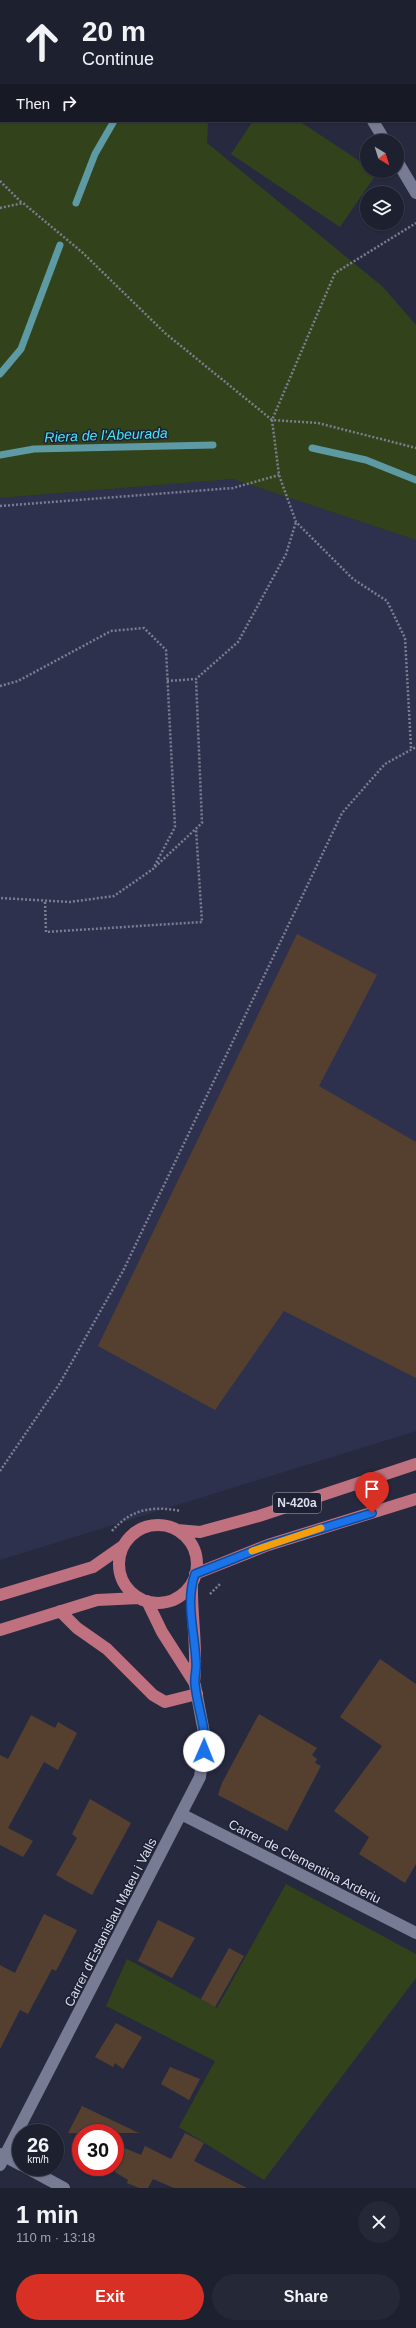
<!DOCTYPE html>
<meta charset="utf-8">
<style>
body{margin:0;font-family:Helvetica,sans-serif;background:#252837;color:#f1f3f6;height:100vh;display:flex;flex-direction:column;font-size:15px;white-space:nowrap}
*{box-sizing:border-box;margin:0}
p{font-size:13px;color:#a0a3aa}
.icon{flex:none;width:22px;height:22px;fill:none;stroke:currentColor;stroke-width:2;stroke-linecap:round;stroke-linejoin:round}
.map{position:relative;height:2188px;overflow:hidden}
.sheet{display:flex;flex-direction:column;background:#1d202f;flex:1}
.sheet>*{flex:none}
.banner{position:absolute;left:0px;top:0px;width:416px;height:122px;box-shadow:0 1px 3px #0004,0 0 0 1px #3b3e4b;background:#1d202f;color:#f1f3f6;overflow:hidden}
.needle{width:26px;rotate:142deg}
.buttons{position:absolute;left:360px;top:134px;display:grid;gap:8px}
.buttons a{display:grid;place-items:center;width:44px;height:44px;border-radius:50%;background:#1d202f;box-shadow:0 1px 3px #0004,0 0 0 1px #3b3e4b;font-size:20px}
.speed{position:absolute;left:12px;top:2124px;display:flex;gap:8px;font-size:20px;font-weight:700;text-align:center}
.speed>*{display:grid;place-content:center;width:52px;height:52px;border-radius:50%;background:#1d202f;box-shadow:0 1px 3px #0004,0 0 0 1px #3b3e4b;line-height:1}
.speed small{font-size:10px;font-weight:400}
.speed .limit{border:6px solid #d22;background:#fff;color:#111}
.pin{position:absolute;display:grid;place-items:center;width:34px;height:34px;color:#fff;margin:-41px -17px;border-radius:50% 50% 50% 0;rotate:-45deg;box-shadow:0 0 4px #0007}
.pin .icon{rotate:45deg}
.me{position:absolute;width:44px;margin:-22px;rotate:1deg;stroke-linejoin:round;filter:drop-shadow(0 0 3px #0008)}
.turn{display:flex;align-items:center;gap:14px;height:84px;padding:0 16px;font-size:18px}
.turn .icon{width:52px;height:52px;stroke-width:2.5}
.turn b{display:block;font-size:28px;line-height:34px}
.then{display:flex;align-items:center;height:38px;padding:0 16px;background:#0003;gap:8px;font-size:15px}
.round{display:grid;place-items:center;flex:none;width:42px;height:42px;border-radius:21px;background:#252837}
.overview{display:flex;align-items:center;justify-content:space-between;height:68px;padding:0 16px}
h1{font-size:24px;font-weight:700;line-height:30px}
.button{display:flex;gap:8px;margin-top:auto;padding:8px 16px}
.button a{flex:1;height:46px;border-radius:24px;background:#d93025;color:#fff;font-size:16px;font-weight:700;line-height:46px;text-align:center}
.button a+a{background:#252837;color:#f1f3f6}
.map>svg:first-child{display:block}
.built{fill:#2e314d}
.green{fill:#32431c}
.lines{fill:none;stroke-linecap:round;stroke-linejoin:round}
.stream{stroke:#5d9aa4;stroke-width:7}
.building{fill:#554030}
.path{stroke:#7b7e90;stroke-width:2.5;stroke-dasharray:2 2;stroke-linecap:butt}
.street{stroke:#777b94;stroke-width:12}
.primary{stroke:#c0717f;stroke-width:12}
.route-casing{stroke:#114b97;stroke-width:10}
.route{stroke:#1a73e8;stroke-width:7}
.slow{stroke:#f59e0b;stroke-width:7}
.labels{text-anchor:middle;stroke-width:3;stroke-linejoin:round;paint-order:stroke}
.shield{fill:#1e2034;stroke:#a3a6b6;stroke-width:1}
.shield-label{font-size:12px;font-weight:bold;fill:#dcdfed}
.street-label{font-size:13px;fill:#dcdfed;stroke:#1e2034}
.water-label{font-size:14px;font-style:italic;fill:#43e6f5;stroke:#1e2034}
</style>
<div class="map">
<svg width="416" height="2188" viewBox="0 0 416 2188">
<rect width="100%" height="100%" fill="#272a3f"/>
<path class="built" d="M233 479 416 540V1431L0 1560V498Z"/>
<path class="green" d="M0 5 1 121H208L207 143 383 287 416 325V540L233 479 0 498Z
M253 121H299L367 166V171L377 173 340 227 231 154Z
M286 1884 416 1954V1978L264 2180 179 2127 215 2061 106 2006 127 1959 217 2008Z"/>
<g class="lines">
<path class="stream" d="M76 203 95 154 114 121
M0 374 21 349 60 245
M312 448 366 460 416 480
M0 455 34 449 213 445"/>
</g>
<path class="building" d="M297 934 377 975 319 1086 416 1142V1378L284 1311 215 1410 98 1346Z
M380 1659 416 1684V1864L405 1883 359 1854 369 1837 334 1811 382 1746 340 1717Z
M259 1714 317 1748 312 1755 317 1759 315 1763 321 1766 287 1831 218 1795 222 1783Z
M31 1715 55 1728 58 1722 77 1733 58 1770 44 1762 8 1828 33 1841 23 1857 0 1845V1755L8 1759Z
M90 1799 131 1823 92 1895 56 1875 77 1838 72 1834Z
M44 1914 77 1930 56 1971 52 1969 28 2014 20 2010 0 2049V1965L15 1973Z
M158 1920 195 1938 172 1978 138 1961Z
M229 1948 244 1956 215 2007 201 1999Z
M116 2023 142 2037 123 2069 115 2063 113 2067 95 2057Z
M170 2067 200 2079 189 2100 161 2084Z
M82 2106 139 2133H68Z
M185 2133 204 2143 194 2161 247 2188H174L153 2179 148 2188H139L127 2183 128 2180 115 2172V2144L141 2155 145 2146 171 2159Z"/>
<g class="lines">
<path class="path" d="M222 0 233 1
M159 1 167 0
M0 20H1
M0 181 22 203
M0 208 23 203 83 253 165 333 272 420 335 273 416 223
M0 506 233 488 279 475
M167 681 196 679 238 642 286 554 296 522
M0 686 18 681 111 631 144 628 166 650 175 827 153 869 114 896 70 902 0 898
M411 748 405 638 387 601 353 579 296 522 279 475 272 420 318 423 416 448
M155 867 202 823 196 679
M45 902 46 932 202 922 196 829
M0 1471 60 1383 123 1271 342 813 385 764 416 747
M112 1531C132 1508 153 1506 181 1511
M210 1594 221 1583"/>
<path class="street" d="M415 30H416
M373 121 385 141
M397 161 416 193
M181 1814 416 1933
M0 2154 21 2165
M0 2165 200 1777 205 1738 195 1685
M25 2167 64 2188"/>
<path class="primary" d="M119 1564a39 39 0 1 1 78 0a39 39 0 1 1-78 0Z
M177 1530 200 1532 259 1516 416 1464
M195 1574 268 1545 416 1499
M192 1583C191 1616 198 1649 194 1682
M0 1595 93 1567 123 1546
M147 1601 162 1632 194 1682
M60 1611 77 1628 107 1649 153 1695 165 1702 197 1694
M0 1630 97 1600 139 1598"/>
</g>
<g class="lines">
<defs>
<path id="route" d="M204 1751C207 1728 197 1707 195 1684 194 1677 197 1670 196 1662 195 1634 185 1601 195 1574L268 1545 372 1513"/>
</defs>
<use href="#route" class="route-casing"/>
<use href="#route" class="route"/>
<path class="slow" d="M252 1551 321 1528"/>
</g>
<g class="labels">
<rect class="shield" x="273" y="1493" width="48" height="20" rx="3"/>
<g class="shield-label">
<text x="297" y="1507">N-420a</text>
</g>
<g class="street-label">
<text transform="translate(305 1861) rotate(27)" y="5">Carrer de Clementina Arderiu</text>
<text transform="translate(110 1922) rotate(-63)" y="5">Carrer d'Estanislau Mateu i Valls</text>
</g>
<g class="water-label">
<text transform="translate(106 435) rotate(-2)" y="5">Riera de l'Abeurada</text>
</g>
</g>
</svg>
<div class="buttons">
<a><svg class="needle" viewBox="-14 -14 28 28"><path d="M0-13l5 13h-10z" fill="#e53935"/><path d="M0 13l5-13h-10z" fill="#a0a3aa"/></svg></a>
<a><svg class="icon" aria-label="layers" viewBox="0 0 24 24"><path d="M12 4l9 5-9 5-9-5zM3 14l9 5 9-5"/></svg></a>
</div>
<div class="speed"><div>26<small>km/h</small></div><div class="limit">30</div></div>
<div class="pin" style="left:372px;top:1513px;background:#d93025"><svg class="icon" aria-label="arrive" viewBox="0 0 24 24"><path d="M6 21V4h12l-3 4 3 4H6"/></svg></div>
<svg class="me" style="left:204px;top:1751px" viewBox="-20 -20 40 40"><circle r="19" fill="#fff"/><path d="M0-13L10 11 0 6-10 11z" fill="#1a73e8"/></svg>
<div class="banner">
<div class="turn"><svg class="icon" aria-label="ahead" viewBox="0 0 24 24"><path d="M12 20V5M6 11l6-6 6 6"/></svg><div><b>20 m</b>Continue</div></div>
<div class="then">Then<svg class="icon" aria-label="right" viewBox="0 0 24 24"><path d="M7 20v-9h11M14 6l5 5-5 5"/></svg></div>
</div>
</div>
<section class="sheet">
<div class="overview"><div><h1>1 min</h1><p>110 m · 13:18</p></div><a class="round"><svg class="icon" aria-label="close" viewBox="0 0 24 24"><path d="M6 6l12 12M18 6L6 18"/></svg></a></div>
<div class="button"><a>Exit</a><a>Share</a></div>
</section>
